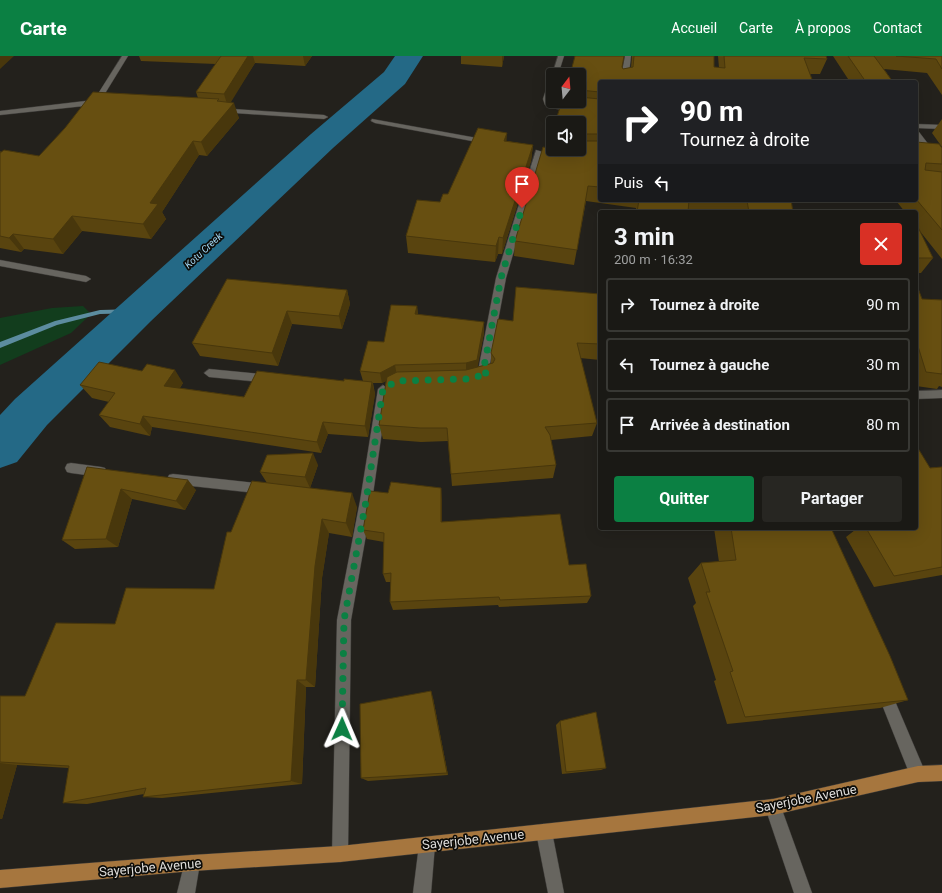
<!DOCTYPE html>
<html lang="fr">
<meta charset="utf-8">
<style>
body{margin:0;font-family:Roboto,sans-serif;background:#272622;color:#f1f3f6;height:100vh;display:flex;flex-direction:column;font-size:15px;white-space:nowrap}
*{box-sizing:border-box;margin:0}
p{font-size:13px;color:#9fa0a0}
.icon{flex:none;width:22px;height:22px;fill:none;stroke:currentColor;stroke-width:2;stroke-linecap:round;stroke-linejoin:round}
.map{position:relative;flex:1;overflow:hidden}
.drawer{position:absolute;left:598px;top:154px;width:320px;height:320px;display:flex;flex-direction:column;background:#1a1915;border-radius:4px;box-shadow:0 4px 16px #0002,0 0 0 1px #383834}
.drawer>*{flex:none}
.guide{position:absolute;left:598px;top:24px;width:320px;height:122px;border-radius:4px;box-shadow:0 4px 16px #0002,0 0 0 1px #383834;background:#202124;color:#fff;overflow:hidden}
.needle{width:26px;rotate:16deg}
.tools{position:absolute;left:546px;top:12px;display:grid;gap:8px}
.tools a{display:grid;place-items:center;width:40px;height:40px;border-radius:4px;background:#1a1915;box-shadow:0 4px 16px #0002,0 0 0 1px #383834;font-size:20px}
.pin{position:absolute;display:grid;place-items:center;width:34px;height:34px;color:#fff;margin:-41px -17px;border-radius:50% 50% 50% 0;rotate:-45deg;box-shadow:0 0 4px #0007}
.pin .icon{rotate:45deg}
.me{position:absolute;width:44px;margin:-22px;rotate:1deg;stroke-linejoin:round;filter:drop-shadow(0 0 3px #0008)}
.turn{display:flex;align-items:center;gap:14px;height:84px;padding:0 16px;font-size:18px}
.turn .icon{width:52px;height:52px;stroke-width:2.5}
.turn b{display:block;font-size:28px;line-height:34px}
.then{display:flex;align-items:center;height:38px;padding:0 16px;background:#0003;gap:8px;font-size:15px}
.round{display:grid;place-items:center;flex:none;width:42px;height:42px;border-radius:4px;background:#272622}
.head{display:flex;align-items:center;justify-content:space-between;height:68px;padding:0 16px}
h1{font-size:24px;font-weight:700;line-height:30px}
.primary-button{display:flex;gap:8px;margin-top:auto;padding:8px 16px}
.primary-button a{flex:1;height:46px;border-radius:4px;background:#0b8043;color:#fff;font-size:16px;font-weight:700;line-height:46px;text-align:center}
.primary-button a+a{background:#272622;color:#f1f3f6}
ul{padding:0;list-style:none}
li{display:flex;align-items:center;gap:12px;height:54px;margin:0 8px 6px;padding:0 8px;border:2px solid #383834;border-radius:4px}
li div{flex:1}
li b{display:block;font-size:15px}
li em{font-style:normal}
header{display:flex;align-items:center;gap:24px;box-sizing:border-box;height:56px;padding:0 20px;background:#0b8043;color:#fff}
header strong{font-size:19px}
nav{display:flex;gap:22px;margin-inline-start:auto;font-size:14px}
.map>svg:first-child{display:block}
.green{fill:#123d1d}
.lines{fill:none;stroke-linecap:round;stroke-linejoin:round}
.stream{fill:#5c8c9f;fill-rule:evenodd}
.river{fill:#246986;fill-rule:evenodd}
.service-casing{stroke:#3e3c39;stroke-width:1}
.minor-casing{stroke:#3e3c39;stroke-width:1}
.primary-casing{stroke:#3e3c39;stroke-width:1}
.service{fill:#67655f;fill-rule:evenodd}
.minor{fill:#67655f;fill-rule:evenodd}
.primary{fill:#a6763e;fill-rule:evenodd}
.wall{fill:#59440f}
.shaded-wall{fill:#48370c}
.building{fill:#674f11;stroke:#48370c}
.route{stroke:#0b8043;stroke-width:7;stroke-dasharray:0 12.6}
.labels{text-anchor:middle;stroke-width:3.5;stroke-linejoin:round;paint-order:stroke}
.far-water-label{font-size:10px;font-style:italic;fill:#a3d8f4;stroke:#0b0b08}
.near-street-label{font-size:13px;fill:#dedcd9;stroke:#0b0b08}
</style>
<header>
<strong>Carte</strong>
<nav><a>Accueil</a><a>Carte</a><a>À propos</a><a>Contact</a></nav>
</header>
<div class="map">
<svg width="942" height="837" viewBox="0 0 942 837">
<rect width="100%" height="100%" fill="#23211c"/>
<path class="green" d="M83 250 91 258 71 277 0 309V262L52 252Z"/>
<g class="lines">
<path class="stream" d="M137 253 140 255 139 257 100 258 57 269 0 292V286L55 265 100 254Z"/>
<path class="river" d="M395 0H423L405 28 333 92 151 265 47 369 17 406 0 412V359L15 343 311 78 384 16Z"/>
<defs>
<path id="service" d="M544 768 549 771 552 776 564 837H548L536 776 539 771Z"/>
<path id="minor" d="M122 0H128L101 44 104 46 103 48 0 59V55L94 44Z
M558 0H564L558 19H553V21L552 19Z
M625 0H631L628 26H620Z
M553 22 551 46 558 49 600 53V57L557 53 545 49 543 43 549 24Z
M217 52 324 59 328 61 324 63 220 56 216 54Z
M372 63 488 84 492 86 488 88 375 67 371 65Z
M916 68 942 69V73L916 72Z
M916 76H919L942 106V113H939L916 83Z
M536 94 543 96 506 222 489 313 493 318 488 322 479 318 478 315 496 222Z
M0 204 86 220 91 223 86 226 0 210Z
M209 313 270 319 275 323 270 327 209 321 204 317Z
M383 329 388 333 372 445 351 564 348 798 346 804 340 806 334 804 332 798 337 564 360 445 378 333Z
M942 334V342L916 343V335Z
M71 407 101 411 105 412 107 416 105 420 101 421 71 417 67 416 65 412 67 408Z
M173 418 264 428 268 429 270 433 268 437 264 438 173 428 169 427 167 423 169 419Z
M884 629 889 631 926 718 924 724 918 726 912 724 877 636 879 631Z
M773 743 779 745 781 751 812 837H794L765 751 767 745Z
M427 781 433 783 435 789 431 837H413L419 789 421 783Z
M192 799 198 801 200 807 195 837H177L186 801Z"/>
<path id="primary" d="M942 709V725L918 726 773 759 340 806 192 815 0 832V814L192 799 340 790 773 743 918 710Z"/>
</defs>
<use href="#service" class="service-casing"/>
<use href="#minor" class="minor-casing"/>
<use href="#primary" class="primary-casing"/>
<use href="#service" class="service"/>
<use href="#minor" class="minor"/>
<use href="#primary" class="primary"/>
</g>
<path class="wall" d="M139 0H312L305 10 255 7 230 46 239 62 207 100 199 99 162 156 166 163 151 183 82 175 63 198 24 193 21 196 0 192V95L1 96 39 100 198 42 196 36 216 8 141 5Z
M461 0H504L502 11 461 8Z
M632 0H714V11L719 12 718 0H826L827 3 820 18H810L600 26V144H792L791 146 793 156H698L688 155V156H636V152L586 145 574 209 514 200 515 185 548 92 551 84 553 74V93H579V19L622 11 623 13 631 12Z
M833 0H942V39L927 17 884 13 893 26H850Z
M942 63V91L932 77Z
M506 85 533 89 531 105 502 198H498L495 206 408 197 406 180 440 146Z
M916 86 942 92V203L919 174 933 202 921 217H916V156H905L897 146V144H916Z
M916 227 922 243 942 244V331L939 330 937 333 916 330Z
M347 234 350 248 342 273 292 268 278 310 200 300 192 287Z
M600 238V304L580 302 597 367 592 380 551 384 556 409 553 422 452 430 448 385 421 386 383 383 379 369 386 325 382 327H373L375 338 368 381 328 378 321 397 152 371 150 380 110 371 99 359 109 346 92 342 80 329 142 315 183 327 180 332 244 341 344 325H363L360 315 384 286 417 250 418 259 484 277 477 311 491 308V297L513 265Z
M318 409 310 432 357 451 352 481 329 477 322 522 315 631H306L302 728 162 742 143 741 144 738 87 748 63 747 69 712 17 709 2 763H0V640H25L214 533 231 476 267 427 260 416Z
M87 411 196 434 185 454 132 443 118 491 75 493 62 484Z
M942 411V519L874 531 846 481 855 474 854 472H916L930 412Z
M388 437 442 443V466L569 509 591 540 587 547 499 551 498 549 393 554 390 546 391 526H386L383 518 384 486 367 483 363 474Z
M714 472H831L908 644 880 652 727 668 714 625 716 624 693 550 696 547 688 522 701 507 719 506Z
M433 642 448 719 368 725 361 722Z
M560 665 606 712 601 714 562 718 556 669Z"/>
<path class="shaded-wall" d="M0 0H14L0 13Z
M248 0H253L255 7 228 51 224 38Z
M303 0H312L305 10Z
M502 0H504L502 11Z
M234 47 239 62 207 100 201 86Z
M507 77 506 94 504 85Z
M193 85 199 99 162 156 166 163 151 183 143 168 150 147Z
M533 89 531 105 502 198 503 182Z
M72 160 82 175 63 198 53 183Z
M13 178 24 193 21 196 9 182Z
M499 181 498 198 495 206 496 190Z
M347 234 350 248 342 273 339 260Z
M417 250 418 261 415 258Z
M287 255 292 268 278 310 272 297Z
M484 266V277L477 315 466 318V307Z
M395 309 397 320 382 327 380 317Z
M175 314 183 327 173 342 164 330Z
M372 326 375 338 368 381 365 370Z
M143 360 152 371 150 380 140 368Z
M323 366 328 378 321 397 317 386Z
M313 397 318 409 310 432 305 421Z
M188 424 196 434 185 454 176 445Z
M441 432 442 443V476L441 466Z
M121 433 132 443 118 491 106 483Z
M352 437 357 451 352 481 346 467Z
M322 463 329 477 322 522 315 631 306 624 315 510Z
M297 624 306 631 302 728 291 725Z
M431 635 433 642 448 719 447 717Z
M0 707 17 709 2 763H0Z"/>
<path class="building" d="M221 0H248L224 38 196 36Z
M575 0H624L622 11 623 13 633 11 634 0H714V11L725 12 724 0H826L827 3 804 2 813 26H600V36L579 34V19H570Z
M848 0H874L893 26H866Z
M896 0H942V13L936 3Z
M93 36 219 43 217 45 234 47 201 86 193 85 150 147 158 148 143 168 72 160 53 183 13 178 9 182 0 180V97L4 94 39 100 65 72Z
M579 41 600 43V78H579V67H555L562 45H579Z
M478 72 507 77 504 85 533 89 503 182 499 181 496 190 406 180 417 144 440 146 443 138H448Z
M550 84H553V93H579V85H600V131L588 130 577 194 515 185 543 91 548 92Z
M916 86 939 88 942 92V108L926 107 925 114 942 116V174L916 143Z
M639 144H689L688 156H637Z
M736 144H791L793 156H749L747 145Z
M916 167 933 202H916Z
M227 223 347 234 339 260 287 255 272 297 192 287Z
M916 227 922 243 942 244V318L926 316 917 287H916Z
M516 231 600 238V288L577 287 597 367 545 371 550 379 556 409 451 418 447 372H420L379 369 387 321 397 316 466 314 493 307 495 303 491 297 498 263 513 265Z
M391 249 417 250 415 258 484 266 477 304 466 307 395 309 380 317 360 315 368 285 384 286Z
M99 306 142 315 147 308 175 314 164 330 244 341 257 315 344 325V323L372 326 365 370 323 366 317 386 143 360 140 368 99 359 115 337 80 329Z
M916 389 930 412 942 411V511L894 520 866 472H916Z
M313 397 305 421 260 416 267 399Z
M87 411 188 424 176 445 121 433 106 483 62 484Z
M252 425 352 437 346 467 322 463 315 510 306 624H297L291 725 143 741 146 732 63 747 69 710 0 706V640H25L56 567 115 568 126 532 214 533 227 476H231Z
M391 426 441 432V466L560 458 569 509 586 508 591 540 500 544 499 541 390 546 391 517 383 518 384 477 363 474 370 435 388 437Z
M731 472H831L890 600 908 644 745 661 730 616 733 615 706 536H710L701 507 736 504Z
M431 635 447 717 361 722 360 648Z
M596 656 606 712 566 716 560 665Z"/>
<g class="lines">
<path class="route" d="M342 673 344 564 366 445 383 333 397 325 466 323 488 318 483 316 501 222 522 152"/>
</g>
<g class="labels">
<g class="far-water-label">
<text transform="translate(203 194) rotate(-43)" y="4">Kotu Creek</text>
</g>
<g class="near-street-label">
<text transform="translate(806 742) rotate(-11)" y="5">Sayerjobe Avenue</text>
<text transform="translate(473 783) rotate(-6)" y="5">Sayerjobe Avenue</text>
<text transform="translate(150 811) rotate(-5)" y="5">Sayerjobe Avenue</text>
</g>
</g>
</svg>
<div class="tools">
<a><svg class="needle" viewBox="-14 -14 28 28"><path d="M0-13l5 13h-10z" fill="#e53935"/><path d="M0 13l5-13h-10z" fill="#9fa0a0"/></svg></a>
<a><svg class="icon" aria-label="sound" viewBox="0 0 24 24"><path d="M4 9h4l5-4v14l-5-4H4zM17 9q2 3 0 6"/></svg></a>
</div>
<div class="pin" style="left:522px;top:152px;background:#d93025"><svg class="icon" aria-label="arrive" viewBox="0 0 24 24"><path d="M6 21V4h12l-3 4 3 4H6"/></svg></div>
<svg class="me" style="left:342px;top:673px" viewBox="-20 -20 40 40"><path d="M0-17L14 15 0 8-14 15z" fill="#0b8043" stroke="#fff" stroke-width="4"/></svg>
<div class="guide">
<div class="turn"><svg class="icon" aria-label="right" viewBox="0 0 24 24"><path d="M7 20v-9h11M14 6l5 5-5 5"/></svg><div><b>90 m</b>Tournez à droite</div></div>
<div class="then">Puis<svg class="icon" aria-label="left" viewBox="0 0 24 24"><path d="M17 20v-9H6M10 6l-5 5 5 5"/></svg></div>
</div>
<section class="drawer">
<div class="head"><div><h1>3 min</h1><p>200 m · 16:32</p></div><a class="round" style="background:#d93025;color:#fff"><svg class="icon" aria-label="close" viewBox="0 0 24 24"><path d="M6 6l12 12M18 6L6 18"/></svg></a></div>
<ul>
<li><svg class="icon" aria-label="right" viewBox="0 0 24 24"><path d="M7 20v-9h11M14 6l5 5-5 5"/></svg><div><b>Tournez à droite</b></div><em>90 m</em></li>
<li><svg class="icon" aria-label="left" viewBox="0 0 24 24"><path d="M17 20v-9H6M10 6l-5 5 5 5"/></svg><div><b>Tournez à gauche</b></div><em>30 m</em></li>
<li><svg class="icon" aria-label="arrive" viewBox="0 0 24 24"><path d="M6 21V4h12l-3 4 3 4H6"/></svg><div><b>Arrivée à destination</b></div><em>80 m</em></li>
</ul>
<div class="primary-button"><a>Quitter</a><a>Partager</a></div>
</section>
</div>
